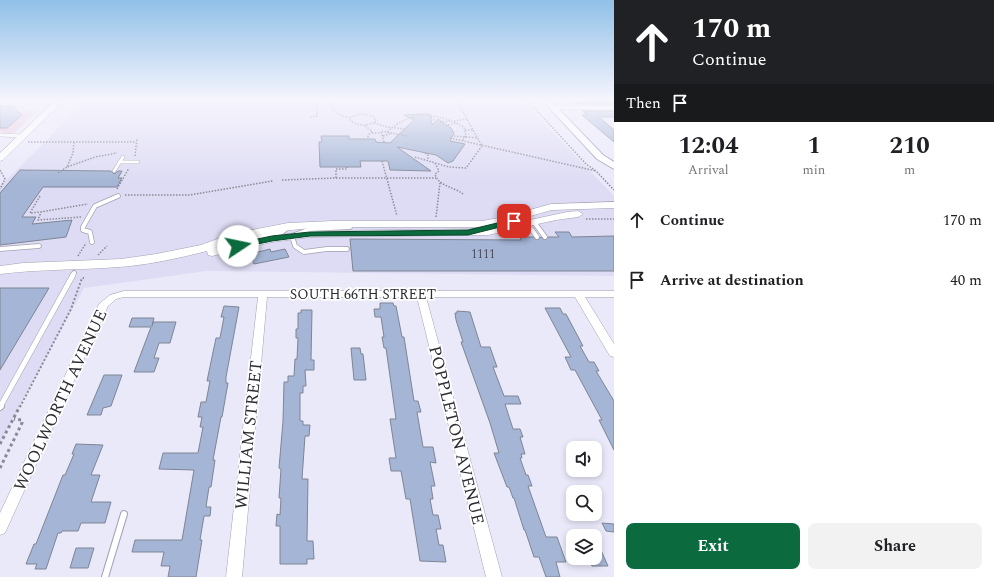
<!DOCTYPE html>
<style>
body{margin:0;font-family:Spectral,serif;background:#f2f2f2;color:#202124;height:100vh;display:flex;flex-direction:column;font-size:15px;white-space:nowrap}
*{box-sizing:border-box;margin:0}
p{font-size:13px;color:#757577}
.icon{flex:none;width:22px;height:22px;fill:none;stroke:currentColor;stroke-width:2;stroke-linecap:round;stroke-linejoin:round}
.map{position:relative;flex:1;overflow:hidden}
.drawer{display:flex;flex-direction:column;background:#fff;width:380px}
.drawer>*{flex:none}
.banner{background:#202124;color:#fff;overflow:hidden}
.tools{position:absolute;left:566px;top:441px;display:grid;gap:8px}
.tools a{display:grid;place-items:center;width:36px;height:36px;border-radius:8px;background:#fff;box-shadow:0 2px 6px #0003;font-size:20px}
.pin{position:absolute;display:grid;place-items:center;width:34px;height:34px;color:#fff;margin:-17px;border-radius:8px;box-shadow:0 2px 6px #0006}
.me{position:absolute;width:44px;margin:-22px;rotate:79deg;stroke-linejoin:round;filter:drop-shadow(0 0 3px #0008)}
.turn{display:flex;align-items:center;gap:14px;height:84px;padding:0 12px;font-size:18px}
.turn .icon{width:52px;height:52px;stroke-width:2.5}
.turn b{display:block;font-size:28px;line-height:34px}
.then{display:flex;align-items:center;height:38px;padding:0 12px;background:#0003;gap:8px;font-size:15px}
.eta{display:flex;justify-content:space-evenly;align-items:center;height:68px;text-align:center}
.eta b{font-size:24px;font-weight:700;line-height:28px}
.button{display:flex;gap:8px;margin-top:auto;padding:8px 12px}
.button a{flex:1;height:46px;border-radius:8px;background:#0b6b3f;color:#fff;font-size:16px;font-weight:700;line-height:46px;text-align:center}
.button a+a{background:#f2f2f2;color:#202124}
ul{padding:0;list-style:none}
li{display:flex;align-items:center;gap:12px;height:60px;padding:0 12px}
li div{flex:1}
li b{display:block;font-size:15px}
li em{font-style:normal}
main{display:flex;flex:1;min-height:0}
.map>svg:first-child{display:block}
.built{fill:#dedcf4}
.green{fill:#e7cbdb}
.building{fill:#a4b5d5;stroke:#7e8593}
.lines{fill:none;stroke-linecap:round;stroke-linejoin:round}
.lane-far3-casing{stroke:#a2a1b0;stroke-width:4}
.lane-far2-casing{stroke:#a2a1b0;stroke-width:5.5}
.lane-far1-casing{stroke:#a2a1b0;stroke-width:6}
.lane-casing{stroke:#a2a1b0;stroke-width:8}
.street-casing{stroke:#a2a1b0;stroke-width:1}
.secondary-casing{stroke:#a2a1b0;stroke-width:1}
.primary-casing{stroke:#a2a1b0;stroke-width:2}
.path-far2{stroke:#8b8a96;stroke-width:1.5;stroke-dasharray:1.5 1.5;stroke-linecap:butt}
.path-far1{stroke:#8b8a96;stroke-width:2;stroke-dasharray:2 2;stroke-linecap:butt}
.path{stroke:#8b8a96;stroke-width:3;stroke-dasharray:3 3;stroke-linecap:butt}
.lane-far3{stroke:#fff;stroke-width:3}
.lane-far2{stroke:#fff;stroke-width:4}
.lane-far1{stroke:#fff;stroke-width:5}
.lane{stroke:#fff;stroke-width:6}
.street{fill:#fff;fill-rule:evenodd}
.secondary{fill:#fff;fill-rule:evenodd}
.primary{fill:#fff;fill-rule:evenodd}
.route{fill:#0b6b3f;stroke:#074629}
.labels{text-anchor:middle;stroke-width:3.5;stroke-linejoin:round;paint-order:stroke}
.number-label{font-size:12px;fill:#4b4e5c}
.street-label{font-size:14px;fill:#2d2c33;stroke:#fff}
.near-street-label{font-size:17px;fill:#2d2c33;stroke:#fff}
</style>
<main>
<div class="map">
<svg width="614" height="577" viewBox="0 0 614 577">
<rect width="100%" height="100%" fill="#eae9fa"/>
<path class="built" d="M84 101H320V104L527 105 614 196V276L207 271 84 288 0 443V186L50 137Z"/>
<path class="green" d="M19 104 28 110 37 111 14 133 4 134 0 131V128H7L22 115 19 112 24 111 16 105Z"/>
<path class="building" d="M596 101H614V104H575L573 103Z
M0 106H13L22 115 7 128H0Z
M583 111H614V117H599L614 130V142L582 115H587Z
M423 114H430L432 125 438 119 451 128 454 133 450 141 465 144 453 161 448 163 436 155 397 147 431 171 390 170 388 161H360L361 167H320L319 142H322L321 136H349V139H375L376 142 390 143 414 120 404 115Z
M20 170 111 171 114 174 118 171H122L118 178H122L117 187H43L22 217H36L32 224 72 220 66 237 0 245V193Z
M555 232H569L572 237 614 236V271H353L350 239 521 240 520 237H533L537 240 541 237 545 240 548 237H559Z
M270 249 271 252 285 249 289 257 254 264 250 254Z
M0 288H49L0 370Z
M380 303H393L394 306H396L402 337H404L414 401H418L421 412H417L423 447H433L436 463 430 462 435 486H431L433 499H430L433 515H438L441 529H436L439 545H443L446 562 420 561 410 499H406L401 471H391L389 458H396L390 419H396L386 348H384L382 337H384L381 317H375L374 309H380Z
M224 306 239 307 226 377V383H228L222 417H221L213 460H215L211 487H209L206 507H211L210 516H204L200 540H202L196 577H168L170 566H161L164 552H132L135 540H182L194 470 159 469 163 453H198L203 427H200L202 417H198L201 402H206L210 381H207L216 338H220L224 317H221Z
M545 308H560L563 314H566L583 346H580L589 362H594L599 371H596L614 401V450L599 420H602L575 370H571L565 357H571Z
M301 310H312L311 360H314V370H305L306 386H303V393H300V421H303V425H310L309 436H305L302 479H308L307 541H313L314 559H307V564H280V526H276L277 514 280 515 281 498H279L281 469 279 468 283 421 284 382H288V376H294L295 359H297L298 338H296V329H298V313H301Z
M457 311 470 312 481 347H490L497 367H493L504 396H518L521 404H505L513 429H520L523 437H520L525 454H521L522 458H520L526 475H528L532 486H528L546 537H557L566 562H556L560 577H546L539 557H534L525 530H524L514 498H513L509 487H507L494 453H499L490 423 461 342H463L456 320 455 313H457Z
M132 318H154L152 326 153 322H176L170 343H159L154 358H159L154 372H134L151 327H129Z
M351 348H360L361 354H363L366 380H354Z
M104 375H122L111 406 103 408 101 415H87Z
M76 444 103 445 91 475H100L91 502H111L105 523H81L78 531H62L61 533H58L46 569H35L37 564H26L34 544H36L63 475H65L74 454H72Z
M602 523 614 524V532L606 531Z
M595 537 608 566H592L588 558H595Z
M76 548H94L88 568H70Z"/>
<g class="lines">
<defs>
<path id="lane-far3" d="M0 135 23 136
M119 162H138
M114 171 123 157"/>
<path id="lane-far2" d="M534 222 545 237
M524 225 532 230 537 237
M92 242 90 232 83 230V227L95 206 118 196
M0 249 39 246
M347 249H327L304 252 295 246 292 236 310 229 350 227
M217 250 224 244 282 232 287 228
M72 276 74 273"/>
<path id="lane-far1" d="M0 407 73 275"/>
<path id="lane" d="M0 407 1 406
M105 577 124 514"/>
<path id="street" d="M553 106H614V110L551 109V107Z
M124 291H614V297H585L614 344V357L610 356 575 297H426L502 577H486L417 297H267L242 577H226L258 297H124L116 299 108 306 5 533 0 535V513L99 304 110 295Z"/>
<path id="secondary" d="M55 101H63L3 160 0 161V153Z
M614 202V208L552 210 505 223 482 227C446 227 410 227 375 227 321 227 266 227 215 248L272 236 310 231 488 229 567 212 578 211 583 214 578 217 556 220 488 235 310 237 272 242 212 256 208 255 207 251C179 258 148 265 119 267 80 270 40 269 0 274V266L23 263 121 259 156 254 201 245 231 234 288 223 333 221H482L504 217 551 204Z"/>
<path id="primary" d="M543 101H551L603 155 614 162V169L597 159Z"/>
</defs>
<use href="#lane-far3" class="lane-far3-casing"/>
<use href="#lane-far2" class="lane-far2-casing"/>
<use href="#lane-far1" class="lane-far1-casing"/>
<use href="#lane" class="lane-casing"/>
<use href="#street" class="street-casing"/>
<use href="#secondary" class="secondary-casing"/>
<use href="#primary" class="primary-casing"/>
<path class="path-far2" d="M331 101 333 110 342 116 350 118
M528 101 586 164 596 171 614 190
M237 107 239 101
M361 114 373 116 376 121C367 127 358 126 350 120L351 117Z
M310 117 317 116 316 101
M431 117 435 121
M454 121 467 119
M440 122 450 121
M374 123 387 127 405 129
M448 125 456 123
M365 126 372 131 368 136V139
M465 130H473
M387 132C411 110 436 112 464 127L466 136 462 141
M372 133H382
M383 136 392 133
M454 136 478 138
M450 138 596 171
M28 142H135
M74 142 73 153 67 167 95 157 117 153
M384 142 381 131 407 136
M425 153 428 155V159
M135 156 137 138
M415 157 449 167 466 168 482 146 457 101
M382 161 397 216
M435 163 439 171 435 174C438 186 454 187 463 194
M0 170 5 179 0 189
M58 173 67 167
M336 178V169H347V167
M282 180 336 178H436
M117 189 129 168
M125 195H190L273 181
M40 196 30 213 41 212
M81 217 38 220 41 212 88 204
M436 217 440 183
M586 219H614
M98 255 107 246
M78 256 86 243"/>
<path class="path-far1" d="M20 407 71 309 82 278H84"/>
<path class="path" d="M0 444 20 406
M0 468 22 423V420L14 419"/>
<use href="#lane-far3" class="lane-far3"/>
<use href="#lane-far2" class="lane-far2"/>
<use href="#lane-far1" class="lane-far1"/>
<use href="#lane" class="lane"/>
<use href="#street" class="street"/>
<use href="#secondary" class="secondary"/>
<use href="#primary" class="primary"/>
</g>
<linearGradient id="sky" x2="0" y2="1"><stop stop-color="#91c0e8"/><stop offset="0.55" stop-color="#f6f5fd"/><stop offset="1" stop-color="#f6f5fd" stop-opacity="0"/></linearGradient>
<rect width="614" height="182" fill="url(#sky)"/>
<path class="route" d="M514 219 517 221 516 223 468 235 310 236 272 241 238 248 234 246 238 243 272 236 310 232 468 230Z"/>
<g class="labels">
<g class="number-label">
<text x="483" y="258">1111</text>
</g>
<g class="street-label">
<text x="363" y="299">SOUTH 66TH STREET</text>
</g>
<g class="near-street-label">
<text transform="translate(60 400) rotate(-65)" y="6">WOOLWORTH AVENUE</text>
<text transform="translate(248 435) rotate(-84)" y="6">WILLIAM STREET</text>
<text transform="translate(457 435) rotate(76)" y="6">POPPLETON AVENUE</text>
</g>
</g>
</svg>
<div class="tools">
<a><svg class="icon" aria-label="sound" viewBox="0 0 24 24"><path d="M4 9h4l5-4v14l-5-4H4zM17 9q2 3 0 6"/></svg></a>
<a><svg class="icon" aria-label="search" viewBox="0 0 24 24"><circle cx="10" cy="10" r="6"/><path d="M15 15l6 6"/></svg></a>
<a><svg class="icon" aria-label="layers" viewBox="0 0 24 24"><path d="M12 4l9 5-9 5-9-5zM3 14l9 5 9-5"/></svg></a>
</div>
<div class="pin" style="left:514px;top:221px;background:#d93025"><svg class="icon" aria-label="arrive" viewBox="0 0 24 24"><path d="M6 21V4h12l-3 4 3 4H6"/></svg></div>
<svg class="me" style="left:238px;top:246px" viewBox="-20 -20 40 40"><circle r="19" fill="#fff"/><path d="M0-13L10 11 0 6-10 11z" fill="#0b6b3f"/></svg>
</div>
<section class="drawer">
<div class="banner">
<div class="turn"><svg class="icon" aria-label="ahead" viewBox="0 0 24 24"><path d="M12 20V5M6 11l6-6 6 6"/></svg><div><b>170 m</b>Continue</div></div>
<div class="then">Then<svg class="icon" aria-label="arrive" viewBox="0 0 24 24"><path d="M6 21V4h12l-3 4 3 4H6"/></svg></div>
</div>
<div class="eta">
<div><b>12:04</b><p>Arrival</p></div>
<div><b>1</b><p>min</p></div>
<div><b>210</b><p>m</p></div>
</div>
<ul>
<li><svg class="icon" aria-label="ahead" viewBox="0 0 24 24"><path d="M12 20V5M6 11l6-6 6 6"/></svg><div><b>Continue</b></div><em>170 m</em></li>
<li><svg class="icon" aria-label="arrive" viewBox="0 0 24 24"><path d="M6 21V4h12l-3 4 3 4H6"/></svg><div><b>Arrive at destination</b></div><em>40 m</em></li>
</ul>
<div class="button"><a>Exit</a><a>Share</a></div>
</section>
</main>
